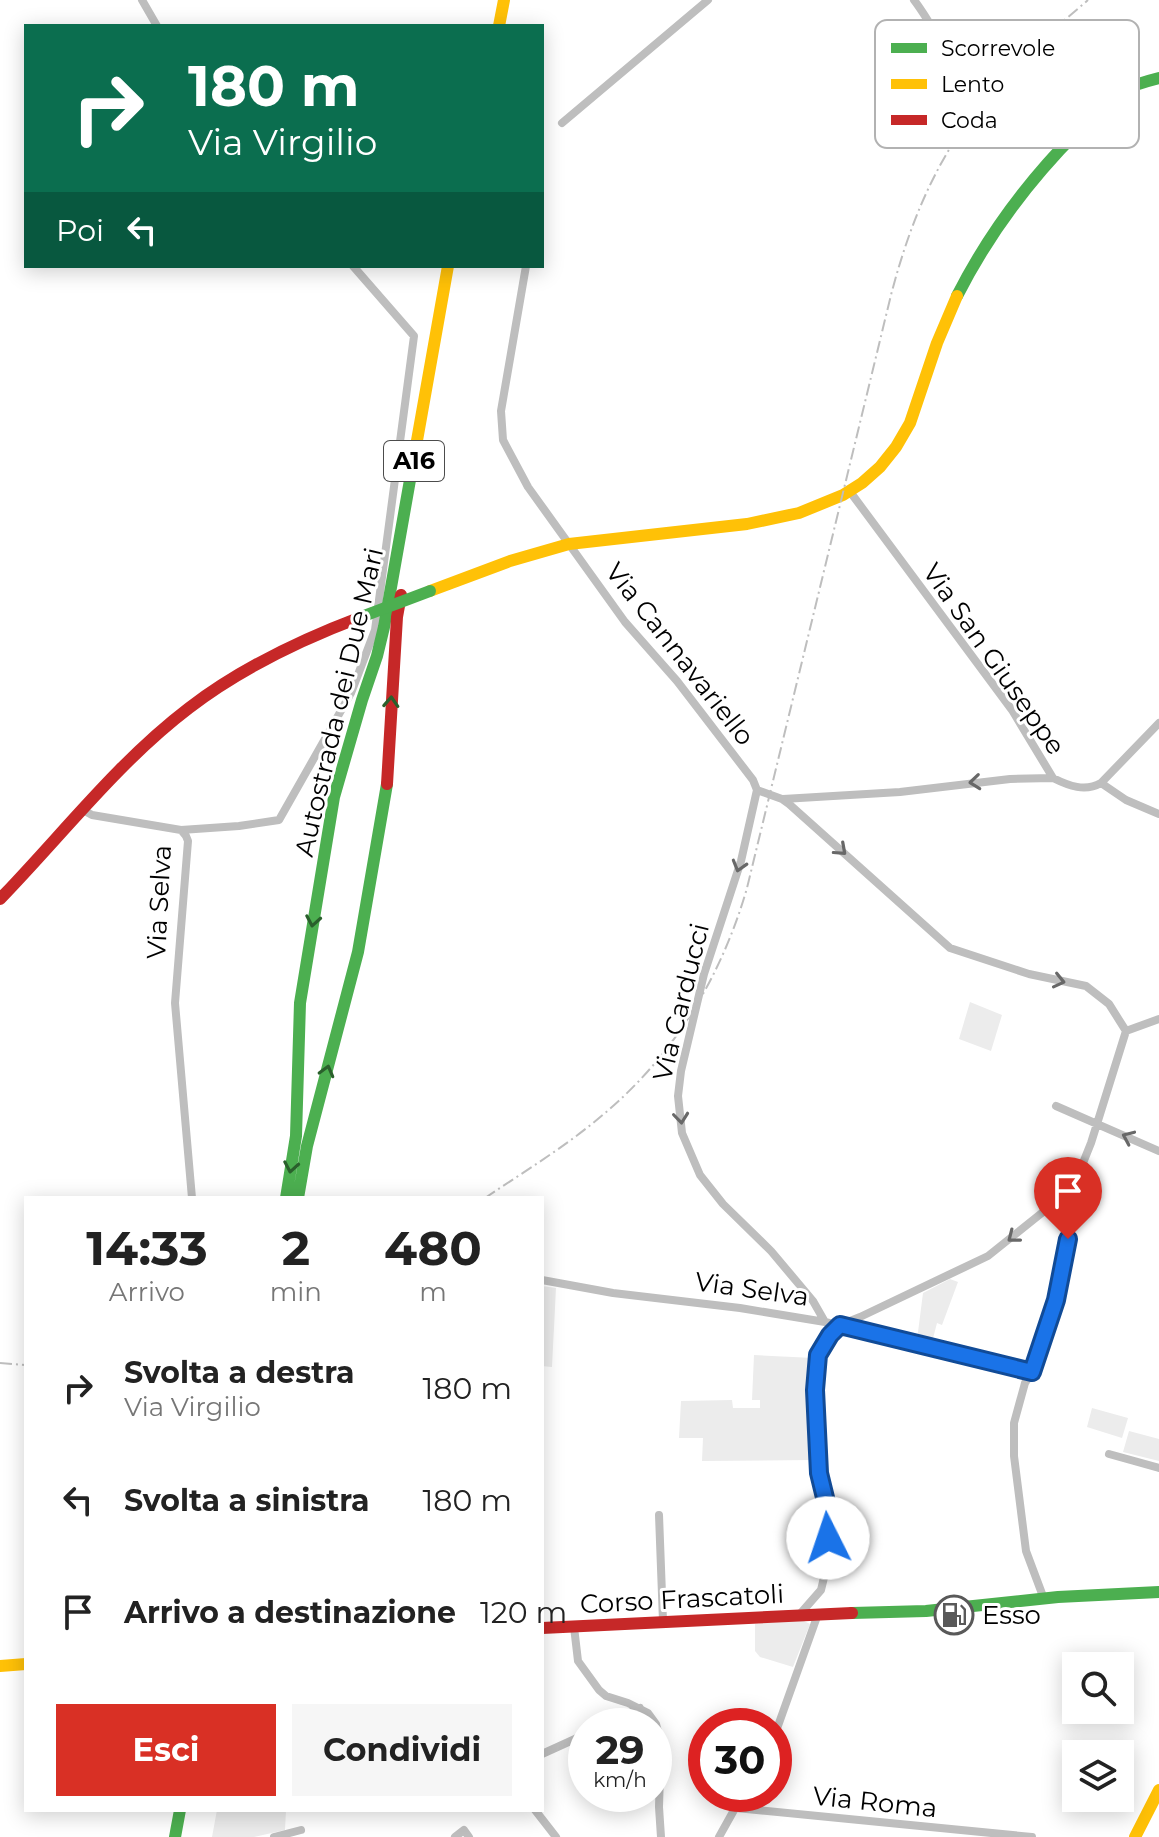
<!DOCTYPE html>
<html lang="it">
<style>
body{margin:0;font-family:Montserrat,sans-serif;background:#f6f6f6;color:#222;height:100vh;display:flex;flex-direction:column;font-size:30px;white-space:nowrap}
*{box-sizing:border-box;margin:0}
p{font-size:26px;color:#767676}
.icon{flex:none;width:44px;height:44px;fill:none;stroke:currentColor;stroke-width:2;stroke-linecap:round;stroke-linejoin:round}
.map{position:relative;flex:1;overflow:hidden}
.side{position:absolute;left:24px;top:1196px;width:520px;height:616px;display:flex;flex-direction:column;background:#fff;border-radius:0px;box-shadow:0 4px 20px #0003}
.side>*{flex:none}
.guide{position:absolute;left:24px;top:24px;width:520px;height:244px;border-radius:0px;box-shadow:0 4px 20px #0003;background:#0b6e4f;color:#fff;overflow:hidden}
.controls{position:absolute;left:1062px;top:1652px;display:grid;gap:16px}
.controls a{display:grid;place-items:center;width:72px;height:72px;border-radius:0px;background:#fff;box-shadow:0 4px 20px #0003;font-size:40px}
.speed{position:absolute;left:568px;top:1708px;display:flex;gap:16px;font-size:40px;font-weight:700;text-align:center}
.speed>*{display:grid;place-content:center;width:104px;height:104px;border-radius:50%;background:#fff;box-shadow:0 4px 20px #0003;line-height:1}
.speed small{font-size:20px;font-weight:400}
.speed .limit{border:12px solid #d22;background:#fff;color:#111}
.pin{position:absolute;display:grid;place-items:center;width:68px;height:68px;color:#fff;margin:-82px -34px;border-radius:50% 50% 50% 0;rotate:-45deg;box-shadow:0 0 8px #0007}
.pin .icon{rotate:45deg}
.me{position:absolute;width:88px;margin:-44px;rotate:356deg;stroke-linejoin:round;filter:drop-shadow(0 0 6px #0008)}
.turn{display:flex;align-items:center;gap:28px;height:168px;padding:0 32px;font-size:36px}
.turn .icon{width:104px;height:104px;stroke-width:2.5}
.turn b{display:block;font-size:56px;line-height:68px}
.then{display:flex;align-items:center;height:76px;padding:0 32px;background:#0003;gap:16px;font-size:30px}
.eta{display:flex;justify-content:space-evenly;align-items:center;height:136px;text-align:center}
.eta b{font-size:48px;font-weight:700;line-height:56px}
.action{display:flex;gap:16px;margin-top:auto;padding:16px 32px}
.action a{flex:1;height:92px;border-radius:0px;background:#d93025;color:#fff;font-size:32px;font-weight:700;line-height:92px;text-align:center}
.action a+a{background:#f6f6f6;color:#222}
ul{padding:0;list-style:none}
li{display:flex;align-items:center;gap:24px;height:112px;padding:0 32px}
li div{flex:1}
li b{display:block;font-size:30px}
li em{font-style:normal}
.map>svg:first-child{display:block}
.green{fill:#ececec}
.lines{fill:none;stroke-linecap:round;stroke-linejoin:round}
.street{stroke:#bebebe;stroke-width:8}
.fast{stroke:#4caf50;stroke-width:12}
.slow{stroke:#ffc107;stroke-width:12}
.jam{stroke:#c62828;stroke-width:12}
.rail{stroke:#bebebe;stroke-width:2;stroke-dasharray:12 4 2 4;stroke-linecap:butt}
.fast-bridge{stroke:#4caf50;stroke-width:12}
.oneway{stroke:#2a602c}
.oneway2{stroke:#686868}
.route-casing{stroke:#114b97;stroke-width:20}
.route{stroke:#1a73e8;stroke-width:14}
.labels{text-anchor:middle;stroke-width:6;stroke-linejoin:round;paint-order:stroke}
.shield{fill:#fff;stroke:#4c4c4c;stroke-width:2}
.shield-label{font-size:24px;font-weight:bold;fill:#000}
.street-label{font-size:26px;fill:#000;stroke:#fff}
.poi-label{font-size:26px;fill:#000;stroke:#fff;text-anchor:start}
.key{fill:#fff;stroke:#b2b2b2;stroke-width:2}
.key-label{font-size:22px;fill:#000}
</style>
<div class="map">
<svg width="1159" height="1837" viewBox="0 0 1159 1837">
<rect width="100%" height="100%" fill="#fff"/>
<path class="green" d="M970 1002 1002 1015 991 1051 959 1039Z
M950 1279 958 1282 942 1325 937 1323 931 1346 917 1340 923 1293Z
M542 1286 556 1288 552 1367 542 1366Z
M754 1355 813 1358 807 1412 812 1460 702 1461 703 1438H679L681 1401 732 1400 733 1408H760V1400H752Z
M1092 1408 1128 1418 1122 1438 1087 1427Z
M1129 1431 1159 1439V1461L1123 1452Z
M800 1619 810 1624 793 1667 760 1657 755 1651V1624Z
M217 1810H286L285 1830 254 1837H212Z"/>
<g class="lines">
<path class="street" d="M142 0 157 26
M914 0C928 18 938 41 955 56 990 87 1069 82 1113 89L1124 86 1127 87
M562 123 708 0
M526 266 501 411 503 440 528 487 625 622 677 681 753 780 757 790
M851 493 1012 710 1053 778C1069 786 1085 792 1101 783L1159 723
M1101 783 1126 800 1159 814
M757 790 741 861 704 974 681 1071 678 1096 682 1133 700 1175 723 1204 771 1251 813 1301 825 1322
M757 790 782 799 789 804 950 948 1029 974 1086 986 1109 1004 1126 1031
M783 799 900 792 1010 779 1053 778
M83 810 92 815 181 830 186 836 188 841 175 1003 192 1198
M181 830 239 826 279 820 351 693 375 630 414 336 353 266
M1056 1106 1159 1151
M542 1280 613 1293 740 1308 825 1322 1032 1372
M1109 1454 1159 1468
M659 1515 663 1621
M1044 1599 1026 1551 1014 1456V1423L1025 1383 1032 1372 1056 1300 1075 1201 1073 1188
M800 1614 821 1590 827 1565 828 1510 819 1473 815 1390 818 1355 830 1335 840 1325 860 1317 988 1256 1073 1188 1091 1143 1126 1031 1159 1019
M574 1627 578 1661 599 1690 606 1696 628 1703 648 1713 656 1724 661 1742 659 1807 661 1837
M602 1726 640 1708
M774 1737 818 1614
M542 1754 586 1734
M736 1808 1032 1837
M535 1810 556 1837
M274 1837 301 1830
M455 1837 464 1830 469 1837
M719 1837 743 1794"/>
<path class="fast" d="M957 296C988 235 1029 180 1078 131 1092 117 1106 101 1124 90 1135 84 1147 81 1159 78
M286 1198 296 1136 300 1003 334 797 362 700 377 656 384 627 413 463
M298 1198 307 1146 358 952 387 784
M852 1613 926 1611 1058 1597 1159 1592
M175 1837 180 1810"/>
<path class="slow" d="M499 26 504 0
M413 463 448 266
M430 591 510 561 569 544 747 524 799 513 843 495 862 483 880 467 896 447 910 423 937 343 957 296
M0 1666 26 1664
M1135 1837 1159 1790"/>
<path class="jam" d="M387 784 397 617 401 595
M0 899C62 835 118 762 189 708 241 668 300 640 361 617
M542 1628 852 1613"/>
<path class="rail" d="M485 1198C525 1171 568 1145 605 1113 675 1054 722 975 747 888L891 295C915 203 950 129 1019 61 1041 39 1065 20 1088 0
M0 1363 26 1365"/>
<path class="fast-bridge" d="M361 617 430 591"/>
</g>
<defs><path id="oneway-chevron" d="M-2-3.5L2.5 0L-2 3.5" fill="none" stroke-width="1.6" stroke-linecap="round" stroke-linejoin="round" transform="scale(2)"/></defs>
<g class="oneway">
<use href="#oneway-chevron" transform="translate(391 702) rotate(-87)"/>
<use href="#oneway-chevron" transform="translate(313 921) rotate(100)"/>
<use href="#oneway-chevron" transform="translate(327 1071) rotate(-75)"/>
<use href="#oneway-chevron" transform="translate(291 1167) rotate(100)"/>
</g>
<g class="oneway2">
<use href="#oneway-chevron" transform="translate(975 782) rotate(174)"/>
<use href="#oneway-chevron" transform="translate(841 850) rotate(42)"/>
<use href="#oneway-chevron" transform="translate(739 866) rotate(106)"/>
<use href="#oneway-chevron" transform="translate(1059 981) rotate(13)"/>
<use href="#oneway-chevron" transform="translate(681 1118) rotate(84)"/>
<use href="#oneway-chevron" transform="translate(1128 1137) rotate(-156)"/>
<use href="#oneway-chevron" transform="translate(1013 1237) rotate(142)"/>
</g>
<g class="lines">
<defs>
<path id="route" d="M828 1538V1510L819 1473 815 1390 818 1355 830 1335 840 1325 1032 1372 1056 1300 1068 1239"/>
</defs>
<use href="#route" class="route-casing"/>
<use href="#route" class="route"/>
</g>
<defs>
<symbol id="fuel-ring" viewBox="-11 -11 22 22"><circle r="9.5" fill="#fff" stroke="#595959" stroke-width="1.5"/><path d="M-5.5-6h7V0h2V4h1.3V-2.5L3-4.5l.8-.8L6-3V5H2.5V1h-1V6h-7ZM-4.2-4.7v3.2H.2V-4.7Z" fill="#595959"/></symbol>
</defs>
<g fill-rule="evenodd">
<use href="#fuel-ring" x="932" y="1593" width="44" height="44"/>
</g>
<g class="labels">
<rect class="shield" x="384" y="441" width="60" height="40" rx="6"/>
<g class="shield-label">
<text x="414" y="469">A16</text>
</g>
<g class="street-label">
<text transform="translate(680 654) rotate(52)" y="9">Via Cannavariello</text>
<text transform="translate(994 659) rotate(55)" y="9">Via San Giuseppe</text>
<text transform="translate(339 702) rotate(-77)" y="9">Autostrada dei Due Mari</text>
<text transform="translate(159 902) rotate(-87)" y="9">Via Selva</text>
<text transform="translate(681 1002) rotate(-76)" y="9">Via Carducci</text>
<text transform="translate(752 1289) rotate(8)" y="9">Via Selva</text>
<text transform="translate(682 1599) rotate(-3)" y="9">Corso Frascatoli</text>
<text transform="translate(875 1802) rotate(6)" y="9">Via Roma</text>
</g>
<g class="poi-label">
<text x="982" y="1624">Esso</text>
</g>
</g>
<rect x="875" y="20" width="264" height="128" rx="12" class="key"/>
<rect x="891" y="43" width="36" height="10" fill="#4caf50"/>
<rect x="891" y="79" width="36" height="10" fill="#ffc107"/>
<rect x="891" y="115" width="36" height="10" fill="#c62828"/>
<g class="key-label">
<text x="941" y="56">Scorrevole</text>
<text x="941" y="92">Lento</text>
<text x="941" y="128">Coda</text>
</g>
</svg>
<div class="controls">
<a><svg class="icon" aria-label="search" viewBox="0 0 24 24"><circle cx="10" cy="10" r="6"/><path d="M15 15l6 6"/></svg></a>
<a><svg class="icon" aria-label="layers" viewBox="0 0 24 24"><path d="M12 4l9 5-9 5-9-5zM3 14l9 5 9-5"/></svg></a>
</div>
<div class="speed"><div>29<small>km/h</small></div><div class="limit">30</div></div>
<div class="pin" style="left:1068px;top:1239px;background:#d93025"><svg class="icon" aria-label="arrive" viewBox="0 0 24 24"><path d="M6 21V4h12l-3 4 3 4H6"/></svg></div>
<svg class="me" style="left:828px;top:1538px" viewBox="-20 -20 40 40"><circle r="19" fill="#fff"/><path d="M0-13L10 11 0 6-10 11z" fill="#1a73e8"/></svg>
<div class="guide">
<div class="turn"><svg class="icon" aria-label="right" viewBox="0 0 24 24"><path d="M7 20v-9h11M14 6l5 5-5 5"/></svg><div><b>180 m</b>Via Virgilio</div></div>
<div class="then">Poi<svg class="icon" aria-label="left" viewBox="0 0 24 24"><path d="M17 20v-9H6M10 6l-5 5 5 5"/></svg></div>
</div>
<section class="side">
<div class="eta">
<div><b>14:33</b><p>Arrivo</p></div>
<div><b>2</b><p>min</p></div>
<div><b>480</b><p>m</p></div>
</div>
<ul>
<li><svg class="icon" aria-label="right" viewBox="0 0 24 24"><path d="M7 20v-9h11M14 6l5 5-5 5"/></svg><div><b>Svolta a destra</b><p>Via Virgilio</p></div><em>180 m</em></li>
<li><svg class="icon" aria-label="left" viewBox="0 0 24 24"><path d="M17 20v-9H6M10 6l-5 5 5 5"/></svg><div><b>Svolta a sinistra</b></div><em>180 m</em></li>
<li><svg class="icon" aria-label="arrive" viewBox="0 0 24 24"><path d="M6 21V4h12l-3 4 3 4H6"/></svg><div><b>Arrivo a destinazione</b></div><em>120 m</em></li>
</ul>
<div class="action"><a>Esci</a><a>Condividi</a></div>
</section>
</div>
